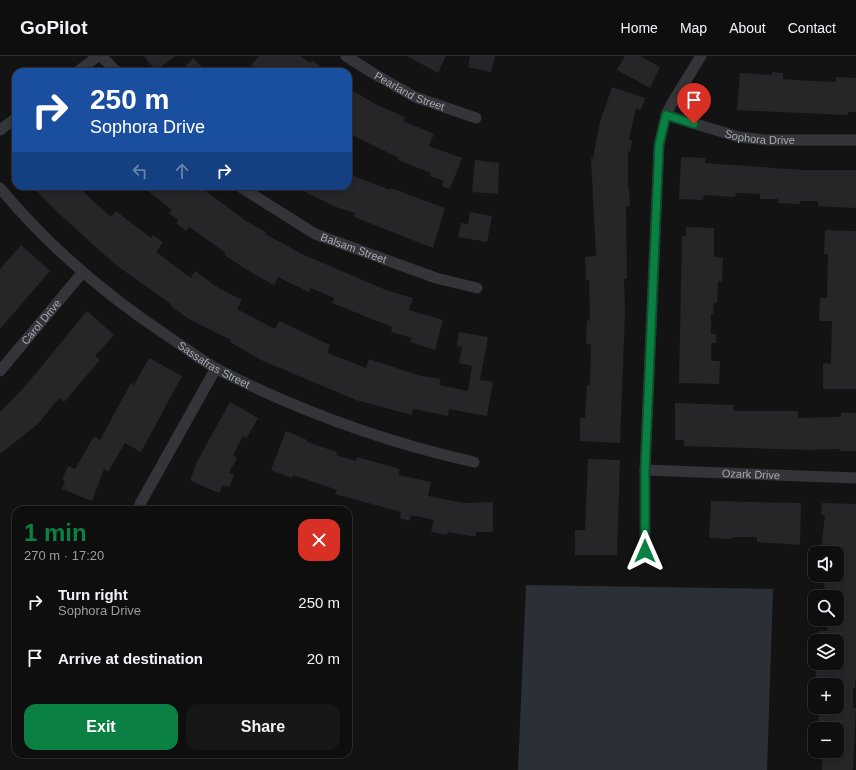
<!DOCTYPE html>
<meta charset="utf-8">
<style>
body{margin:0;font-family:Helvetica,sans-serif;background:#171718;color:#f1f3f6;height:100vh;display:flex;flex-direction:column;font-size:15px;white-space:nowrap}
*{box-sizing:border-box;margin:0}
p{font-size:13px;color:#9b9c9e}
.icon{flex:none;width:22px;height:22px;fill:none;stroke:currentColor;stroke-width:2;stroke-linecap:round;stroke-linejoin:round}
.map{position:relative;flex:1;overflow:hidden}
.details{position:absolute;left:12px;top:450px;width:340px;height:252px;display:flex;flex-direction:column;background:#0e0e0f;border-radius:12px;box-shadow:0 2px 6px #0003,0 0 0 1px #2e2e2f}
.details>*{flex:none}
.top-card{position:absolute;left:12px;top:12px;width:340px;height:122px;border-radius:12px;box-shadow:0 2px 6px #0003,0 0 0 1px #2e2e2f;background:#1a4fa0;color:#fff;overflow:hidden}
.controls{position:absolute;left:808px;top:490px;display:grid;gap:8px}
.controls a{display:grid;place-items:center;width:36px;height:36px;border-radius:8px;background:#0e0e0f;box-shadow:0 2px 6px #0003,0 0 0 1px #2e2e2f;font-size:20px}
.pin{position:absolute;display:grid;place-items:center;width:34px;height:34px;color:#fff;margin:-41px -17px;border-radius:50% 50% 50% 0;rotate:-45deg;box-shadow:0 0 4px #0007}
.pin .icon{rotate:45deg}
.me{position:absolute;width:44px;margin:-22px;rotate:0deg;stroke-linejoin:round;filter:drop-shadow(0 0 3px #0008)}
.turn{display:flex;align-items:center;gap:14px;height:84px;padding:0 12px;font-size:18px}
.turn .icon{width:52px;height:52px;stroke-width:2.5}
.turn b{display:block;font-size:28px;line-height:34px}
.lanes{display:flex;align-items:center;height:38px;padding:0 12px;background:#0003;justify-content:center;gap:20px;direction:ltr}
.lanes .off{opacity:.35}
.round{display:grid;place-items:center;flex:none;width:42px;height:42px;border-radius:12px;background:#171718}
.summary{display:flex;align-items:center;justify-content:space-between;height:68px;padding:0 12px}
h1{font-size:24px;font-weight:700;line-height:30px;color:#0b8043}
.cta{display:flex;gap:8px;margin-top:auto;padding:8px 12px}
.cta a{flex:1;height:46px;border-radius:12px;background:#0b8043;color:#fff;font-size:16px;font-weight:700;line-height:46px;text-align:center}
.cta a+a{background:#171718;color:#f1f3f6}
ul{padding:0;list-style:none}
li{display:flex;align-items:center;gap:12px;height:56px;padding:0 12px}
li div{flex:1}
li b{display:block;font-size:15px}
li em{font-style:normal}
header{display:flex;align-items:center;gap:24px;box-sizing:border-box;height:56px;padding:0 20px;background:#0e0e0f;border-bottom:1px solid #2e2e2f}
header strong{font-size:19px}
nav{display:flex;gap:22px;margin-inline-start:auto;font-size:14px}
.map>svg:first-child{display:block}
.water{fill:#2a3036}
.building{fill:#262628}
.lines{fill:none;stroke-linecap:round;stroke-linejoin:round}
.minor{stroke:#343539;stroke-width:11}
.route-casing{stroke:#07532c;stroke-width:10}
.route{stroke:#0b8043;stroke-width:7}
.labels{text-anchor:middle;stroke-width:4;stroke-linejoin:round;paint-order:stroke}
.street-label{font-size:11px;fill:#a6a9b3;stroke:#0e0e0f}
</style>
<header>
<strong>GoPilot</strong>
<nav><a>Home</a><a>Map</a><a>About</a><a>Contact</a></nav>
</header>
<div class="map">
<svg width="856" height="714" viewBox="0 0 856 714">
<rect width="100%" height="100%" fill="#131314"/>
<path class="water" d="M526 529 773 533 767 714H518Z"/>
<path class="building" d="M144 0H175L156 15Z
M259 0H300L310 7 312 4 329 16H260L251 9Z
M407 0H446L438 17Z
M470 0H495L491 16 468 11Z
M625 0H640L660 11 650 32 617 14Z
M193 2 207 16H180Z
M772 16 783 17V23L794 24 836 26V21L856 22V56H848V59L737 54 740 17 772 19Z
M612 31 645 42 641 54 636 52 629 83 632 84 630 96 628 95V134H629L630 150H626L627 223H624L625 256 620 387 580 385V362H585L587 329H590L591 288H586L587 264 590 265 589 224H586L585 201 596 200 591 102H593L600 66Z
M348 32 377 49 405 61 403 65 434 78 429 90 462 102 450 133 442 130 444 125 430 120 431 117 398 104 399 102 348 77Z
M681 101 705 102V107L802 114H856V152L818 150V145H800V148L778 147V143H760V138L736 137 735 141 704 139 703 144 679 143Z
M475 104 499 107 498 138 472 136Z
M348 118 390 134 391 132 445 152 433 192 354 161 355 157 336 151 292 130H348Z
M32 130H77L111 161 116 155 151 182 153 179 163 186 156 196 191 222 195 215 217 231 242 244 237 253 275 273 279 265 330 289 327 297 366 312 369 303 421 320 441 323 439 329 468 335 472 310 459 307 462 291 457 290 459 276 488 281 480 324 493 326 487 360 449 353 448 360 413 353 412 359 356 344 261 304 230 286 231 284 187 262 171 250 172 249 116 209 89 185 51 150Z
M142 130H199L246 165 266 176 265 178 302 198 386 234 413 242 409 254 443 264 435 294 410 286 412 282 391 276 392 271 332 247 334 242 311 232 309 236 278 221 274 229 254 218 224 199 226 197 189 171 186 175 176 167 178 164 169 157 172 154Z
M470 156 492 160 487 186 458 181 461 167 468 168Z
M686 171 714 172V201L723 202 722 225H718L717 247H714L713 258H711V278H716V287H711V305H720L719 328 679 327 682 180H686Z
M825 174 856 175V333H823V307L831 308 832 265H819L820 242H827L828 198H824Z
M21 189 50 215 0 273V213Z
M87 255 114 279 95 300 100 304 64 346 59 342 38 368 0 398V356L27 328Z
M149 302 182 320 141 396 125 387 108 416 104 413 92 445 62 433 65 425 62 424 68 410 75 413 94 380 100 384 131 327 134 329Z
M230 346 258 362 247 382 243 380 233 399 237 402 229 417 234 419 229 431 223 429 219 437 191 425V422L198 404Z
M675 347 734 349V355H798V362L841 361V357H856V395H840V393L809 394 684 390V384H675Z
M286 375 307 384V386L337 396 336 399 356 405 357 401 400 413 398 419 431 426 428 440 464 447 493 446V476H476V480H470L448 476 447 479 431 476 434 464 411 459 409 465 400 462 401 456 335 438 337 434 293 419 292 422 271 414Z
M588 403 620 404 617 499H575V474H585Z
M711 445 801 447 800 489 757 486V481H732V483L709 482Z
M822 447 856 448V621L855 632H853V652H856L853 714H822V695H837V673H818L819 651H837V629H816V607L837 608V585H818V575H827V563H837V536H824L825 519H837V497H821L825 459H821Z"/>
<g class="lines">
<g class="minor">
<path d="M101 0 117 16"/>
<path id="s1" d="M346 0 371 16 415 41 476 62"/>
<path d="M77 16 98 0"/>
<path id="s2" d="M666 59 739 81 766 84H856"/>
<path d="M0 74 16 62"/>
<path id="s3" d="M239 130 315 178 436 222 477 232"/>
<path id="s4" d="M0 132C49 191 108 241 172 283 187 293 201 304 217 313 299 355 385 386 474 406"/>
<path id="s5" d="M0 315 82 217"/>
<path id="s6" d="M645 414 856 422"/>
<path d="M140 448 216 312"/>
<path d="M645 495V414L659 89 666 59 672 47 701 0"/>
</g>
</g>
<g class="lines">
<defs>
<path id="route" d="M645 495V414L659 89 666 59 694 68"/>
</defs>
<use href="#route" class="route-casing"/>
<use href="#route" class="route"/>
</g>
<g class="labels">
<g class="street-label">
<text dy="4" stroke="none"><textPath href="#s1" startOffset="73">Pearland Street</textPath></text>
<text dy="4" stroke="none"><textPath href="#s2" startOffset="97">Sophora Drive</textPath></text>
<text dy="4" stroke="none"><textPath href="#s3" startOffset="131">Balsam Street</textPath></text>
<text dy="4" stroke="none"><textPath href="#s5" startOffset="64">Carol Drive</textPath></text>
<text dy="4" stroke="none"><textPath href="#s4" startOffset="279">Sassafras Street</textPath></text>
<text dy="4" stroke="none"><textPath href="#s6" startOffset="106">Ozark Drive</textPath></text>
</g>
</g>
</svg>
<div class="controls">
<a><svg class="icon" aria-label="sound" viewBox="0 0 24 24"><path d="M4 9h4l5-4v14l-5-4H4zM17 9q2 3 0 6"/></svg></a>
<a><svg class="icon" aria-label="search" viewBox="0 0 24 24"><circle cx="10" cy="10" r="6"/><path d="M15 15l6 6"/></svg></a>
<a><svg class="icon" aria-label="layers" viewBox="0 0 24 24"><path d="M12 4l9 5-9 5-9-5zM3 14l9 5 9-5"/></svg></a>
<a>+</a>
<a>−</a>
</div>
<div class="pin" style="left:694px;top:68px;background:#d93025"><svg class="icon" aria-label="arrive" viewBox="0 0 24 24"><path d="M6 21V4h12l-3 4 3 4H6"/></svg></div>
<svg class="me" style="left:645px;top:495px" viewBox="-20 -20 40 40"><path d="M0-17L14 15 0 8-14 15z" fill="#0b8043" stroke="#fff" stroke-width="4"/></svg>
<div class="top-card">
<div class="turn"><svg class="icon" aria-label="right" viewBox="0 0 24 24"><path d="M7 20v-9h11M14 6l5 5-5 5"/></svg><div><b>250 m</b>Sophora Drive</div></div>
<div class="lanes"><svg class="icon off" aria-label="left" viewBox="0 0 24 24"><path d="M17 20v-9H6M10 6l-5 5 5 5"/></svg><svg class="icon off" aria-label="ahead" viewBox="0 0 24 24"><path d="M12 20V5M6 11l6-6 6 6"/></svg><svg class="icon" aria-label="right" viewBox="0 0 24 24"><path d="M7 20v-9h11M14 6l5 5-5 5"/></svg></div>
</div>
<section class="details">
<div class="summary"><div><h1>1 min</h1><p>270 m · 17:20</p></div><a class="round" style="background:#d93025;color:#fff"><svg class="icon" aria-label="close" viewBox="0 0 24 24"><path d="M6 6l12 12M18 6L6 18"/></svg></a></div>
<ul>
<li><svg class="icon" aria-label="right" viewBox="0 0 24 24"><path d="M7 20v-9h11M14 6l5 5-5 5"/></svg><div><b>Turn right</b><p>Sophora Drive</p></div><em>250 m</em></li>
<li><svg class="icon" aria-label="arrive" viewBox="0 0 24 24"><path d="M6 21V4h12l-3 4 3 4H6"/></svg><div><b>Arrive at destination</b></div><em>20 m</em></li>
</ul>
<div class="cta"><a>Exit</a><a>Share</a></div>
</section>
</div>
